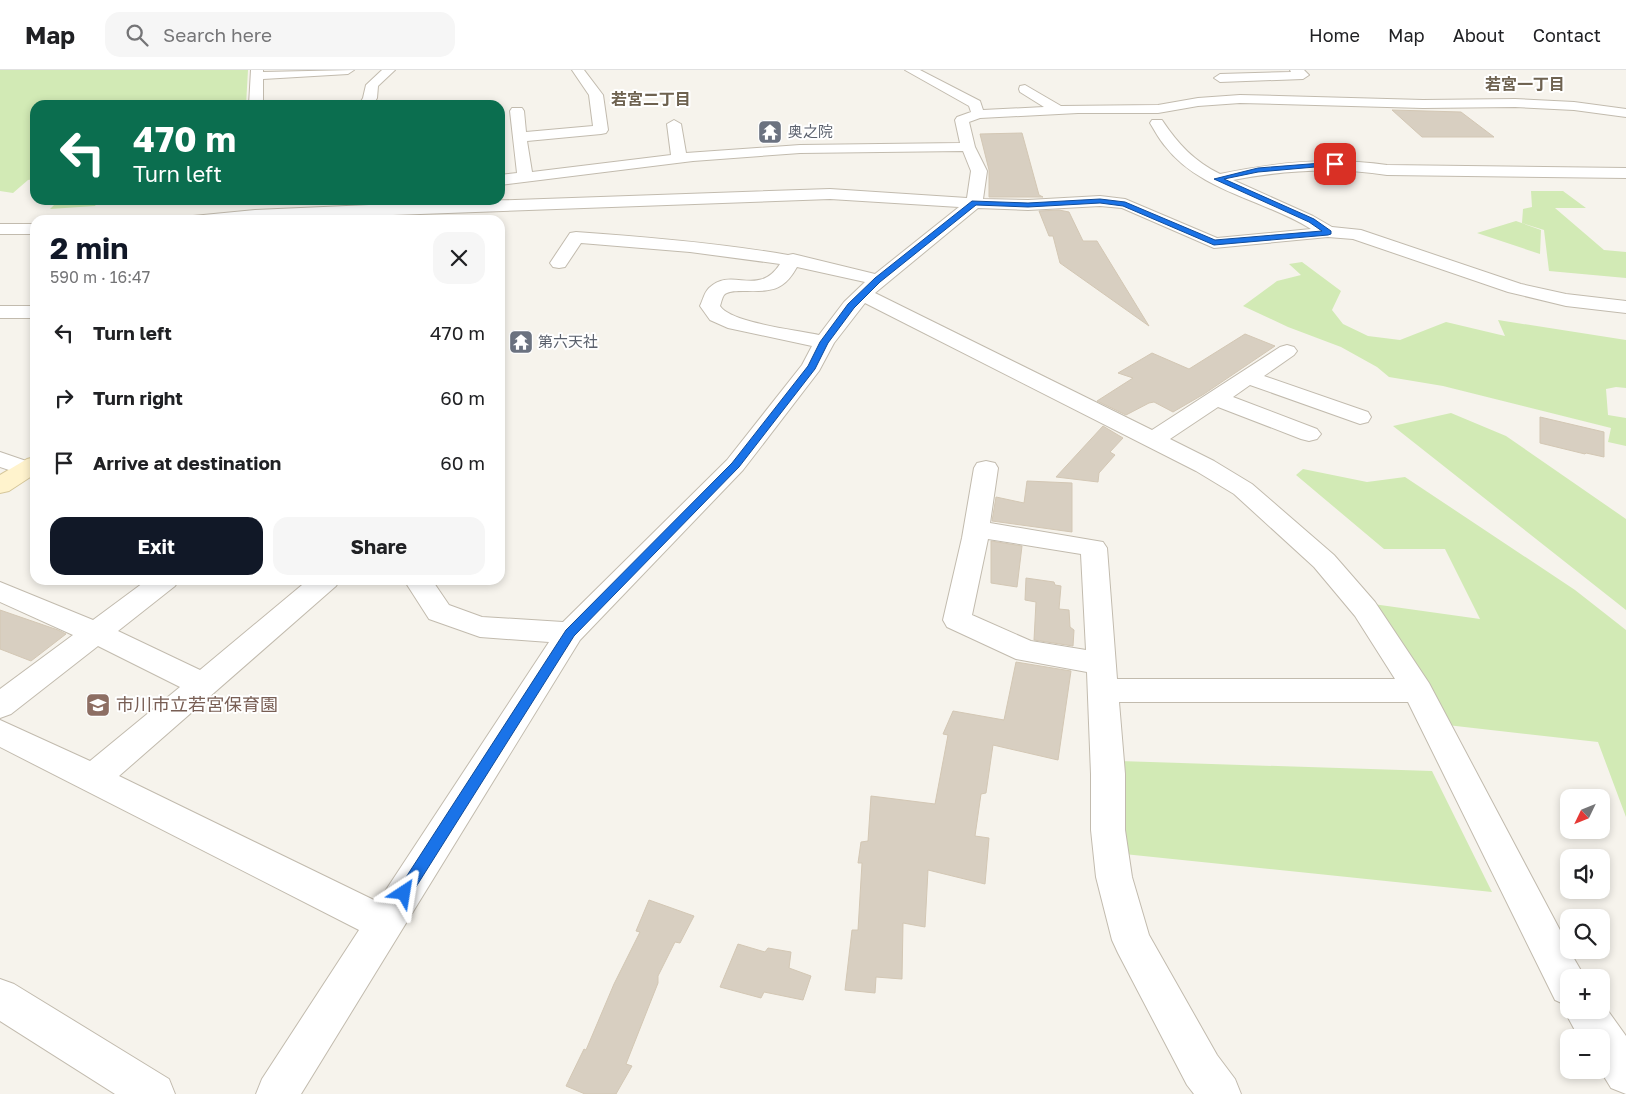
<!DOCTYPE html>
<meta charset="utf-8">
<style>
body{margin:0;font-family:"Golos Text","Noto Sans JP",sans-serif;background:#f6f6f6;color:#202124;height:100vh;display:flex;flex-direction:column;font-size:19px;white-space:nowrap}
*{box-sizing:border-box;margin:0}
p{font-size:16px;color:#757577}
.icon{flex:none;width:28px;height:28px;fill:none;stroke:currentColor;stroke-width:2;stroke-linecap:round;stroke-linejoin:round}
.map{position:relative;flex:1;overflow:hidden}
.panel{position:absolute;left:30px;top:145px;width:475px;height:370px;display:flex;flex-direction:column;background:#fff;border-radius:15px;box-shadow:0 2px 8px #0003}
.panel>*{flex:none}
.guide{position:absolute;left:30px;top:30px;width:475px;height:105px;border-radius:15px;box-shadow:0 2px 8px #0003;background:#0b6e4f;color:#fff;overflow:hidden}
.needle{width:32px;rotate:227deg}
.controls{position:absolute;left:1560px;top:719px;display:grid;gap:10px}
.controls a{display:grid;place-items:center;width:50px;height:50px;border-radius:10px;background:#fff;box-shadow:0 2px 8px #0003;font-size:25px}
.pin{position:absolute;display:grid;place-items:center;width:42px;height:42px;color:#fff;margin:-21px;border-radius:10px;box-shadow:0 2px 8px #0006}
.me{position:absolute;width:55px;margin:-28px;rotate:33deg;stroke-linejoin:round;filter:drop-shadow(0 0 4px #0008)}
.turn{display:flex;align-items:center;gap:18px;height:105px;padding:0 20px;font-size:22px}
.turn .icon{width:65px;height:65px;stroke-width:2.5}
.turn b{display:block;font-size:35px;line-height:42px}
.round{display:grid;place-items:center;flex:none;width:52px;height:52px;border-radius:15px;background:#f6f6f6}
.summary{display:flex;align-items:center;justify-content:space-between;height:85px;padding:0 20px}
h1{font-size:30px;font-weight:700;line-height:38px;color:#111827}
.button{display:flex;gap:10px;margin-top:auto;padding:10px 20px}
.button a{flex:1;height:58px;border-radius:15px;background:#111827;color:#fff;font-size:20px;font-weight:700;line-height:58px;text-align:center}
.button a+a{background:#f6f6f6;color:#202124}
ul{padding:0;list-style:none}
li{display:flex;align-items:center;gap:15px;height:65px;padding:0 20px}
li div{flex:1}
li b{display:block;font-size:19px}
li em{font-style:normal}
header{display:flex;align-items:center;gap:30px;box-sizing:border-box;height:70px;padding:0 25px;background:#fff;border-bottom:1px solid #e0e0e0}
header strong{font-size:24px}
nav{display:flex;gap:28px;margin-inline-start:auto;font-size:18px}
.search{width:350px;height:45px;background:#f6f6f6;display:flex;align-items:center;gap:12px;box-sizing:border-box;padding:0 18px;border-radius:15px;color:#757577;font-size:19px}
.map>svg:first-child{display:block}
.green{fill:#d2eab5}
.building{fill:#d8cfc1;stroke:#d3c7b4}
.lines{fill:none;stroke-linecap:round;stroke-linejoin:round}
.street-casing{stroke:#c2bbae;stroke-width:2}
.secondary-casing{stroke:#d6c79b;stroke-width:2}
.street{fill:#fff;fill-rule:evenodd}
.secondary{fill:#fff3cd;fill-rule:evenodd}
.route{fill:#1a73e8;stroke:#114b97}
.labels{text-anchor:middle;stroke-width:4;stroke-linejoin:round;paint-order:stroke}
.far-worship-label{font-size:15px;fill:#5b616d;stroke:#fff;text-anchor:start}
.far-neighbourhood-label{font-size:16px;font-weight:bold;fill:#6e6250;stroke:#fff}
.education-label{font-size:18px;fill:#785e54;stroke:#fff;text-anchor:start}
</style>
<header>
<strong>Map</strong>
<div class="search"><svg class="icon" aria-label="search" viewBox="0 0 24 24"><circle cx="10" cy="10" r="6"/><path d="M15 15l6 6"/></svg>Search here</div>
<nav><a>Home</a><a>Map</a><a>About</a><a>Contact</a></nav>
</header>
<div class="map">
<svg width="1626" height="1024" viewBox="0 0 1626 1024">
<rect width="100%" height="100%" fill="#f6f3ec"/>
<path class="green" d="M0 0H248L246 35H35V109L28 110 13 123 0 121Z
M1531 121H1563L1586 138H1555L1604 180 1626 182V208L1549 201 1544 160 1522 153 1523 139 1532 137Z
M59 130H99L95 136 50 139Z
M1516 151 1541 160 1540 184 1477 163Z
M1302 192 1341 221 1332 240 1343 254 1368 266 1400 270 1446 252 1505 266 1498 250 1626 270V318L1616 317 1606 319 1608 345 1626 348V376L1608 372 1611 358 1443 316 1389 307 1377 297 1341 277 1288 257 1243 236 1277 211 1301 205 1289 194Z
M1451 343 1506 366 1626 449V540L1393 356Z
M1303 399 1367 412 1405 407 1575 520 1626 560V747L1598 672 1447 655 1373 534 1480 549 1445 479H1384L1296 405Z
M1119 691 1432 701 1492 822 1124 784Z"/>
<path class="building" d="M1392 40 1461 42 1494 67H1422Z
M1022 63 1039 125 1043 127H989V100L980 64Z
M1059 140 1069 142 1083 171H1097L1149 256 1060 193 1053 166H1049L1039 141Z
M1245 264 1275 276 1204 324 1173 342 1154 332 1149 333 1126 345 1097 331 1133 308 1118 303 1152 283 1189 299Z
M1540 347 1604 362V387L1586 383 1585 384 1540 373Z
M1103 356 1123 368 1110 382 1115 385 1099 403 1098 412 1056 407Z
M1027 411 1072 413V462L992 451 996 427 1024 433Z
M991 471 1022 476 1017 517 991 513Z
M1026 508 1054 512 1055 515 1061 516 1059 539 1069 540 1070 557 1074 560 1073 576 1034 570 1036 532 1025 530Z
M0 540 58 560 66 564 31 591 0 579Z
M1016 592 1071 601 1058 690 993 675 986 723 981 724 975 766 989 768 985 814 928 800 925 857 903 853 902 909 876 907 875 923 845 920 852 860H858L862 793H858L861 772 868 771 871 726 935 734 948 665 943 664 953 641 1004 650Z
M649 830 694 846 680 873 675 872 658 906V913L626 994 632 996 616 1024H585L566 1016 584 979 586 980 614 914 640 862 636 861Z
M738 874 765 882 768 878 791 882 789 898 811 906 803 930 764 922 761 928 720 917Z"/>
<g class="lines">
<defs>
<path id="street" d="M251 0H263V2L354 0 348 4 263 9V35H249Z
M382 0H395L378 16 377 28 373 35H359L363 28 366 15Z
M572 0H584L603 25 608 60 606 63 601 64 527 71 532 102 671 85 667 54 674 50 681 54 686 83 800 75 960 73 955 50 957 47 971 42 969 36 905 0H920L980 31 983 40 1044 37 1020 22 1019 19 1020 16 1025 15 1061 36 1158 35 1198 28 1240 25 1423 30 1515 29 1574 32 1626 39V47L1574 40 1515 37 1423 38 1240 33 1198 36 1158 43H1078L980 48 969 52 975 77 987 101 983 129 1028 130 1100 126 1125 129 1217 168 1311 159C1265 130 1199 121 1165 76 1159 69 1155 61 1150 53L1152 50H1162C1178 74 1194 91 1220 104 1276 92 1330 87 1387 95L1626 98V108L1387 105C1335 97 1285 100 1233 110L1313 146 1332 157 1361 160 1521 214 1566 224 1626 231V243L1566 236 1508 222 1353 169 1328 167 1214 178 1122 138 1100 136 1028 140 978 138 875 223 1152 360 1280 277 1287 275 1294 277 1297 281 1294 285 1264 306 1368 342 1371 347 1368 352 1360 354 1250 315 1233 327 1317 359 1321 364 1317 369 1309 371 1301 369 1218 337 1170 369 1214 391 1252 414 1334 485 1375 532 1429 613 1569 877V880L1583 904 1585 908H1569V940H1601V931L1626 966V1024L1611 1018 1600 1000H1601V968H1579L1564 940 1566 935 1555 930 1408 632H1119L1125 704V760L1132 807 1149 865 1217 985 1235 1009 1241 1024H1194L1187 1015 1118 883 1112 870 1096 807 1091 760V704L1087 602 1016 589 947 557 943 550 962 468 974 398 977 393 986 391 995 393 998 398 990 453 1103 472 1107 478 1117 609H1395L1355 546 1314 497 1234 424 1196 401 865 233 834 273 819 301 743 400 580 570 301 1024H256L262 1009 359 860 0 677V650L90 691 180 617 98 576 11 644 0 648V619L73 565 0 532V512L93 550 147 510H179L175 516 118 561 200 600 308 510H340L336 516 119 706 378 832 549 572 480 567 429 549 404 510H432L449 535 482 547 563 552 727 390 802 295 812 276 728 258 710 250 700 236C703 230 704 223 709 218 732 196 758 228 780 194L690 182 581 173 565 197 559 198 553 197 550 193 570 163 576 162C647 167 718 173 788 185L793 184 875 204 959 137 830 129 255 150H191L193 146 255 140 369 135 830 119 967 128 971 101 963 81 800 83 693 91 500 115V105L517 103 510 41 512 38H522L524 41 526 62 593 56 589 25ZM797 197 865 212 844 232 819 265C797 260 731 253 720 236 721 233 722 228 724 225 732 216 765 227 782 215 788 211 793 204 797 197ZM988 469 1081 484 1086 580 1031 571 972 545Z
M1290 0H1304L1309 5 1303 9 1220 12 1214 8 1220 4 1291 2Z
M0 154H35V164H0Z
M0 236H35V248H0Z
M0 382 35 394V404L27 406 0 397Z
M0 909 14 914 169 1009 175 1024H115L0 951Z"/>
<path id="secondary" d="M35 387V404L9 421 0 423V405L27 389Z"/>
</defs>
<use href="#street" class="street-casing"/>
<use href="#secondary" class="secondary-casing"/>
<use href="#street" class="street"/>
<use href="#secondary" class="secondary"/>
</g>
<path class="route" d="M1335 92H1338V95L1258 102 1224 109 1314 149 1331 161V164L1328 165 1214 175 1123 136 1100 133 1028 137 976 135 880 212 854 238 828 273 815 299 739 397 574 566 409 828 404 830 399 828 396 823 399 818 566 560 732 393 808 296 820 272 848 234 875 208 972 131 1028 133 1100 129 1125 132 1215 170 1322 161 1309 152 1214 109 1258 98Z"/>
<defs>
<symbol id="temple-square" viewBox="-11 -11 22 22"><rect x="-9" y="-9" width="18" height="18" rx="4" fill="#6b7280" stroke="#fff"/><path d="M0-6L5-2H3V0L6.5 2.5H4V6H1.5V3h-3V6H-4V2.5H-6.5L-3 0V-2H-5Z" fill="#fff"/></symbol>
<symbol id="school-square" viewBox="-11 -11 22 22"><rect x="-9" y="-9" width="18" height="18" rx="4" fill="#8d6e63" stroke="#fff"/><path d="M0-5L7-2L0 1L-7-2ZM-4 1L0 2.5L4 1V4Q0 6-4 4Z" fill="#fff"/></symbol>
</defs>
<g fill-rule="evenodd">
<use href="#temple-square" x="756" y="48" width="28" height="28"/>
<use href="#temple-square" x="507" y="258" width="28" height="28"/>
<use href="#school-square" x="84" y="621" width="28" height="28"/>
</g>
<g class="labels">
<g class="far-worship-label">
<text x="788" y="67">奥之院</text>
<text x="538" y="277">第六天社</text>
</g>
<g class="far-neighbourhood-label">
<text x="1525" y="20">若宮一丁目</text>
<text x="651" y="35">若宮二丁目</text>
</g>
<g class="education-label">
<text x="116" y="641">市川市立若宮保育園</text>
</g>
</g>
</svg>
<div class="controls">
<a><svg class="needle" viewBox="-14 -14 28 28"><path d="M0-13l5 13h-10z" fill="#e53935"/><path d="M0 13l5-13h-10z" fill="#757577"/></svg></a>
<a><svg class="icon" aria-label="sound" viewBox="0 0 24 24"><path d="M4 9h4l5-4v14l-5-4H4zM17 9q2 3 0 6"/></svg></a>
<a><svg class="icon" aria-label="search" viewBox="0 0 24 24"><circle cx="10" cy="10" r="6"/><path d="M15 15l6 6"/></svg></a>
<a>+</a>
<a>−</a>
</div>
<div class="pin" style="left:1335px;top:94px;background:#d93025"><svg class="icon" aria-label="arrive" viewBox="0 0 24 24"><path d="M6 21V4h12l-3 4 3 4H6"/></svg></div>
<svg class="me" style="left:404px;top:823px" viewBox="-20 -20 40 40"><path d="M0-17L14 15 0 8-14 15z" fill="#1a73e8" stroke="#fff" stroke-width="4"/></svg>
<div class="guide">
<div class="turn"><svg class="icon" aria-label="left" viewBox="0 0 24 24"><path d="M17 20v-9H6M10 6l-5 5 5 5"/></svg><div><b>470 m</b>Turn left</div></div>
</div>
<section class="panel">
<div class="summary"><div><h1>2 min</h1><p>590 m · 16:47</p></div><a class="round"><svg class="icon" aria-label="close" viewBox="0 0 24 24"><path d="M6 6l12 12M18 6L6 18"/></svg></a></div>
<ul>
<li><svg class="icon" aria-label="left" viewBox="0 0 24 24"><path d="M17 20v-9H6M10 6l-5 5 5 5"/></svg><div><b>Turn left</b></div><em>470 m</em></li>
<li><svg class="icon" aria-label="right" viewBox="0 0 24 24"><path d="M7 20v-9h11M14 6l5 5-5 5"/></svg><div><b>Turn right</b></div><em>60 m</em></li>
<li><svg class="icon" aria-label="arrive" viewBox="0 0 24 24"><path d="M6 21V4h12l-3 4 3 4H6"/></svg><div><b>Arrive at destination</b></div><em>60 m</em></li>
</ul>
<div class="button"><a>Exit</a><a>Share</a></div>
</section>
</div>
